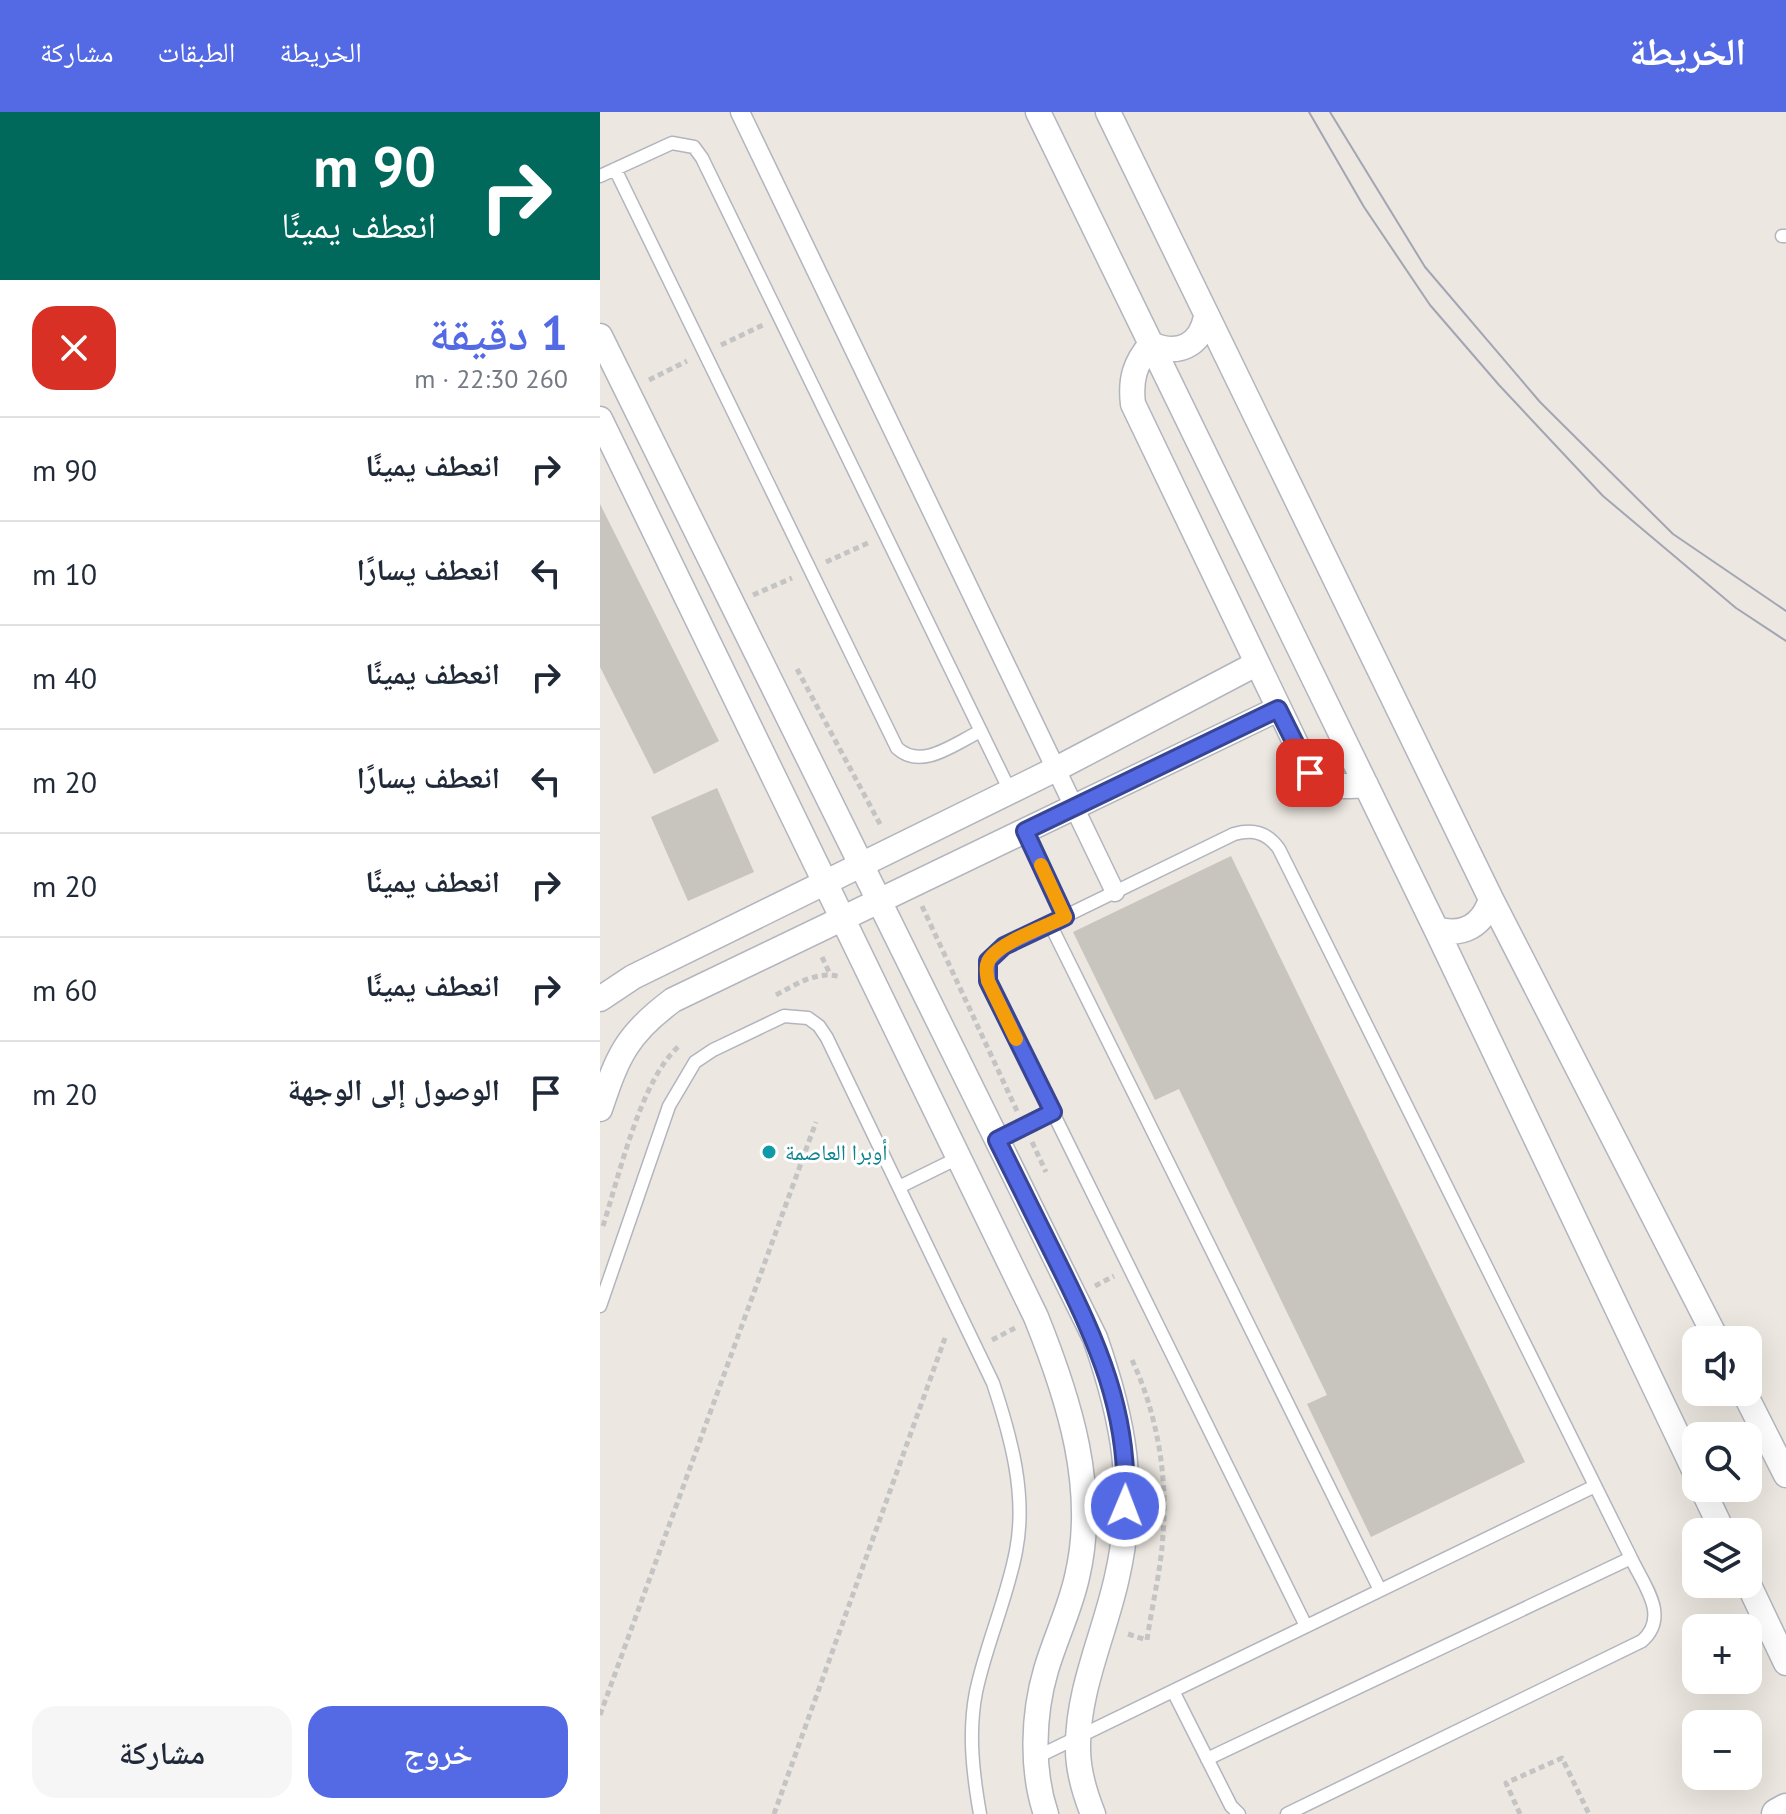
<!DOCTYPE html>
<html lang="ar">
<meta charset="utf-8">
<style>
body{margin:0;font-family:"PT Sans","Noto Naskh Arabic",sans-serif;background:#f6f6f7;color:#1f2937;direction:rtl;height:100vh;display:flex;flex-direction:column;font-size:30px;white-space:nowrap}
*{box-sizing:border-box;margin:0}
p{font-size:26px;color:#747a83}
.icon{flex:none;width:44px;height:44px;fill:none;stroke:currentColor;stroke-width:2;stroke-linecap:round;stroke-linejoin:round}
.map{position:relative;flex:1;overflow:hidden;direction:ltr}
.details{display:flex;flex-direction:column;background:#fff;width:600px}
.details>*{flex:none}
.hud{background:#00695c;color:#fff;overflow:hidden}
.fabs{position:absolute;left:1082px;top:1214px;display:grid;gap:16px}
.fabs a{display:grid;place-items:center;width:80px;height:80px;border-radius:16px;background:#fff;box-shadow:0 8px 32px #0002;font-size:40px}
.pin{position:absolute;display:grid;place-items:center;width:68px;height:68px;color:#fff;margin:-34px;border-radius:16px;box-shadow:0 4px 12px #0006}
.me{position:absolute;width:88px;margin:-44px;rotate:1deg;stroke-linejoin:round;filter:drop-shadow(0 0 6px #0008)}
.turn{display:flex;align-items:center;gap:28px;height:168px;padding:0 32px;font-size:36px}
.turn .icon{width:104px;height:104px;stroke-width:2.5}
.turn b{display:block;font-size:56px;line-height:68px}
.round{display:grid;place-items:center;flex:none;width:84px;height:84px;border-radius:24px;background:#f6f6f7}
.head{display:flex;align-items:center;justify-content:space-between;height:136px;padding:0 32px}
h1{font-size:48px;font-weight:600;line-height:60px;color:#546ae4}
.cta{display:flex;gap:16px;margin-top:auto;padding:16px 32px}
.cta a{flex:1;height:92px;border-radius:24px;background:#546ae4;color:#fff;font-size:32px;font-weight:600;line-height:92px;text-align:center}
.cta a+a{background:#f6f6f7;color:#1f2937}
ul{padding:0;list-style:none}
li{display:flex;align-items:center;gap:24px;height:104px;padding:0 32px;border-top:2px solid #e0e1e3}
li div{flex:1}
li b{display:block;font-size:30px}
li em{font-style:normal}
header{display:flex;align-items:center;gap:48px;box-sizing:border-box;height:112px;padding:0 40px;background:#546ae4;color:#fff}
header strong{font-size:38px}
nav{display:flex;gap:44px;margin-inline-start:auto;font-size:28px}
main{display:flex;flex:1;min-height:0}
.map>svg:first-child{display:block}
.building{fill:#c8c5be}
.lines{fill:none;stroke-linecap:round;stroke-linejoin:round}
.service-casing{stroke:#b3b5be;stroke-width:15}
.pedestrian-casing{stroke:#b3b5be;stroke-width:21}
.minor-casing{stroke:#b3b5be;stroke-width:27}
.tertiary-casing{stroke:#b3b5be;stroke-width:33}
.path{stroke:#c4c4c4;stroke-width:5;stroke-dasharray:6 4;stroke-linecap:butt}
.service{stroke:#fff;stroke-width:12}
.pedestrian{stroke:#fff;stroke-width:18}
.minor{stroke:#fff;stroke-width:24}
.tertiary{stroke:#fff;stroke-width:30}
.tram{stroke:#a3a5b4;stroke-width:2}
.route-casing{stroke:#374594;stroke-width:20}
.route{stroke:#546ae4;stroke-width:14}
.slow{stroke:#f59e0b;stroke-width:14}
.culture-dot{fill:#0f9aa8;stroke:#fff;stroke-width:3}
.labels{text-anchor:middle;stroke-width:6;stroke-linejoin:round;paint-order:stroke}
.culture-label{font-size:22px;fill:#0d838f;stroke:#fff;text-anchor:start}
</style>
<header>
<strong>الخريطة</strong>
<nav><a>الخريطة</a><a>الطبقات</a><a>مشاركة</a></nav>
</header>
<main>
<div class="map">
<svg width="1186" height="1702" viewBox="0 0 1186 1702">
<rect width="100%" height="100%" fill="#ece7e0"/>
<path class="building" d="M0 392 119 629 54 662 0 555Z
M117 676 154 760 88 789 51 705Z
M631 744 925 1350 771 1425 707 1292 727 1283 579 977 555 988 473 820Z"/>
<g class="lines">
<defs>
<path id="service" d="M15 57 297 636C322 659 355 631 381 619
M0 64 72 31 94 35 102 46 410 679
M1182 124H1186
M425 719 465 805
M450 812 780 1478
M397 1028 453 1000
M299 1075 358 1046
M0 1194 69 994 95 950 113 938 184 904 208 906 219 914 227 926 393 1271C411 1325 427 1383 416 1439 407 1487 386 1532 376 1580 368 1621 373 1662 380 1702
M573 1579 631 1694 639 1702
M437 1645 995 1374
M607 1647 1031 1446
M687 1702 1042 1529C1070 1504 1044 1474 1031 1446L679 737C667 720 653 717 634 722L404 834C390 844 385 852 388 869L706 1514"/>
<path id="pedestrian" d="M140 0 515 780"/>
<path id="minor" d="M438 0 836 817 1096 1362
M508 0 891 787 1117 1228
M606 205C600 234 578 244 551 232 535 251 530 267 533 292L710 661C725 678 745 674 766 673
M0 224 495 1226C524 1309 537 1377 517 1465 505 1521 477 1578 478 1637 478 1658 485 1682 493 1702
M0 307 436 1205C469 1287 498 1377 477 1465 470 1497 455 1527 446 1558 433 1602 431 1658 446 1702
M836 817C863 825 883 813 891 787
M0 887 33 865 456 657 656 552
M0 997C18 943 27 922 73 888L678 597
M1144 1280 1186 1363
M1102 1376 1123 1420
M1148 1471 1186 1551"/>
<path id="tertiary" d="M1177 1702 1186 1697"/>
</defs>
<use href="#service" class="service-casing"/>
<use href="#pedestrian" class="pedestrian-casing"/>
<use href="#minor" class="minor-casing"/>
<use href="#tertiary" class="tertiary-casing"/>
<path class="path" d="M121 233 163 213
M49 268 87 249
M226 450 268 431
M153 483 192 466
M197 557 281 714
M322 794 417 999
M222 845 230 862
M176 883C197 872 217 858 241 865
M432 1030 446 1060
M3 1114C19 1064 41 967 79 934
M495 1174 514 1164
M392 1228 415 1216
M528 1522 547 1528C552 1493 561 1458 563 1423 568 1365 557 1301 532 1248
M0 1603 216 1010
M174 1702 345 1226
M920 1702 906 1671 962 1646 989 1702"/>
<use href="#service" class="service"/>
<use href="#pedestrian" class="pedestrian"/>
<use href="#minor" class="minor"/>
<use href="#tertiary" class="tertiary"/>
<path class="tram" d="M709 0 764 95 830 193 899 273 1003 384 1136 496 1186 529
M730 0 825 155 940 290 1073 422 1186 499"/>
</g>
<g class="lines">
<defs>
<path id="route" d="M525 1394C530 1301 497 1230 457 1149 437 1109 417 1068 397 1028L453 1000 388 869V849L404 834 465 805 425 719 678 597 710 661"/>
</defs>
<use href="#route" class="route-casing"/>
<use href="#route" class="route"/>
<path class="slow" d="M416 927 388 869C387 863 385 856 388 850 395 832 447 814 465 805L441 753"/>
</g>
<circle class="culture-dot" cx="169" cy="1040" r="8"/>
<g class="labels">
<g class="culture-label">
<text x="185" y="1048">أوبرا العاصمة</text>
</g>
</g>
</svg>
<div class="fabs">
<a><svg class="icon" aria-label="sound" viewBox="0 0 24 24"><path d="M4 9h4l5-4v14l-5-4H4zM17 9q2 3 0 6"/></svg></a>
<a><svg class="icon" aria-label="search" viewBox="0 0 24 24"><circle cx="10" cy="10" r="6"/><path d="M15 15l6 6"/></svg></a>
<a><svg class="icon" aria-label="layers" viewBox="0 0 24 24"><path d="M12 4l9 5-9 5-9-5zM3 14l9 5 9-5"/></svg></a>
<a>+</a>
<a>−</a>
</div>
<div class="pin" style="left:710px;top:661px;background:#d93025"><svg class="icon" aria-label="arrive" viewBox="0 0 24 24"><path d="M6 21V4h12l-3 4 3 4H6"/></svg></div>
<svg class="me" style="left:525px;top:1394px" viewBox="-20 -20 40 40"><circle r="17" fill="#546ae4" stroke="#fff" stroke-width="3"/><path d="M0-11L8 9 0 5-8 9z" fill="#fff"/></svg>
</div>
<section class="details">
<div class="hud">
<div class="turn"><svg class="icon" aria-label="right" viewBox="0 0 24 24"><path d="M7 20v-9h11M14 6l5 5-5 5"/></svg><div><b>90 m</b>انعطف يمينًا</div></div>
</div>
<div class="head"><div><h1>1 دقيقة</h1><p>260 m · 22:30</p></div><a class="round" style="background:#d93025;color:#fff"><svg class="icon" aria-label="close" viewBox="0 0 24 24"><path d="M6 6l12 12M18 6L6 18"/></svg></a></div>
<ul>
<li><svg class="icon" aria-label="right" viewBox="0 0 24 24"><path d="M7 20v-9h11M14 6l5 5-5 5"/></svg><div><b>انعطف يمينًا</b></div><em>90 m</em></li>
<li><svg class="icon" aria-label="left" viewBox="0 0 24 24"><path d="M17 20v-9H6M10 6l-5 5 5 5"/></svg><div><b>انعطف يسارًا</b></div><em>10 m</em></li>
<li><svg class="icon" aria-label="right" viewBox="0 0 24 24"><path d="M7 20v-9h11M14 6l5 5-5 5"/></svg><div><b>انعطف يمينًا</b></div><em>40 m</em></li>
<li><svg class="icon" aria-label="left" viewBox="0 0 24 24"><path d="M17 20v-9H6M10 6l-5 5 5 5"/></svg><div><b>انعطف يسارًا</b></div><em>20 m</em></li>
<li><svg class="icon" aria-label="right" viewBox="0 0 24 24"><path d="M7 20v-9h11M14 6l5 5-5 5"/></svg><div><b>انعطف يمينًا</b></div><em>20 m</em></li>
<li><svg class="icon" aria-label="right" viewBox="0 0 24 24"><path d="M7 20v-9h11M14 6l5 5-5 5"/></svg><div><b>انعطف يمينًا</b></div><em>60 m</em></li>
<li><svg class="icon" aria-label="arrive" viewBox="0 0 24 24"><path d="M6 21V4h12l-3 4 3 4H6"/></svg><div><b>الوصول إلى الوجهة</b></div><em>20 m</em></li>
</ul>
<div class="cta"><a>خروج</a><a>مشاركة</a></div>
</section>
</main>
